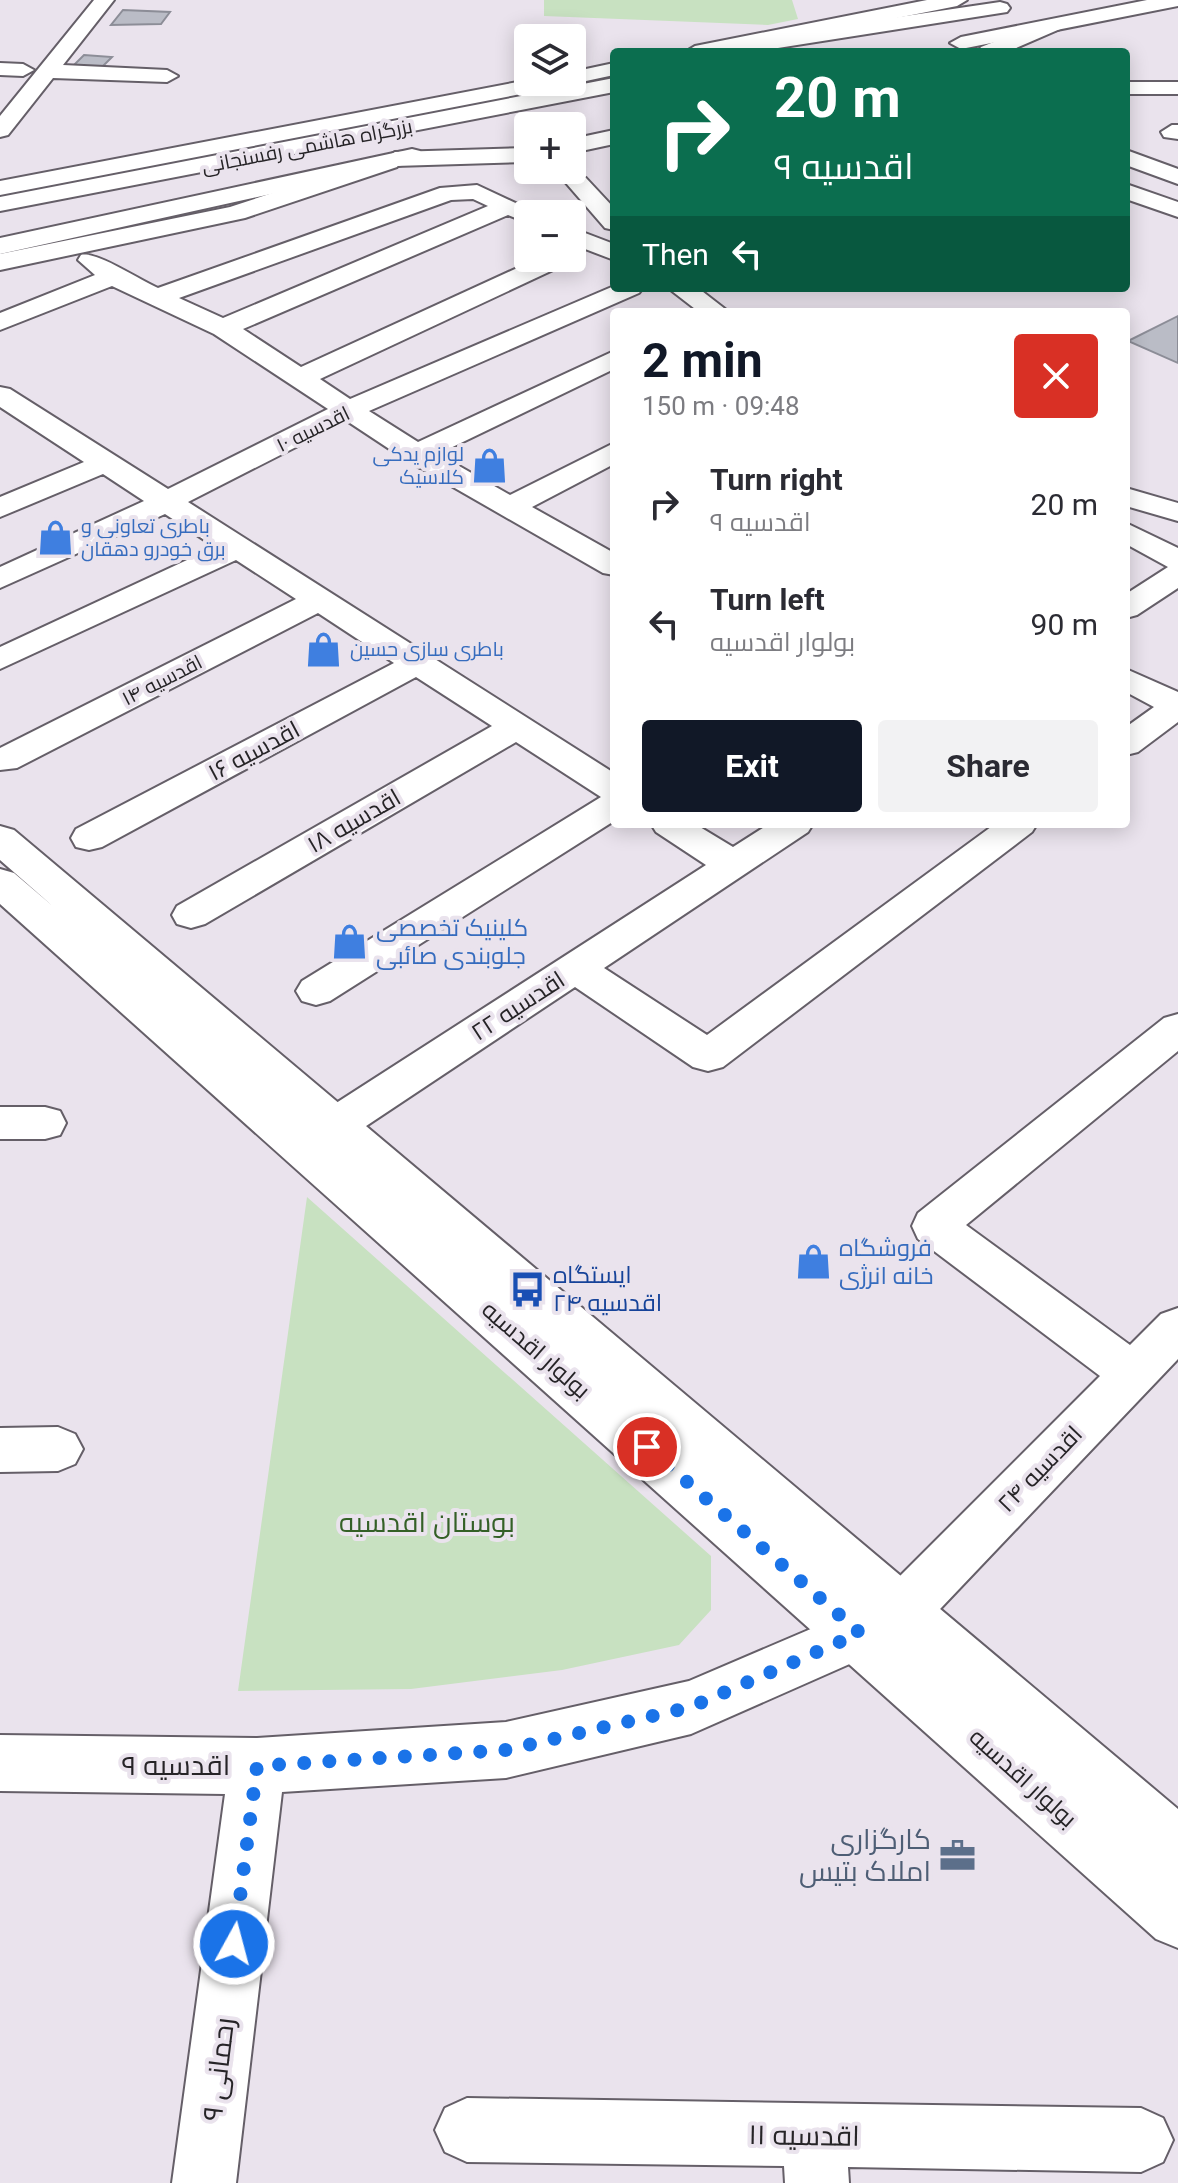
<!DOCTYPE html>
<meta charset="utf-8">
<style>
body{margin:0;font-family:Roboto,Cairo,sans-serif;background:#f2f2f3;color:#2b2b33;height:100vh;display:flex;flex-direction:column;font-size:30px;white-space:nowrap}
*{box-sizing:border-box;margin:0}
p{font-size:26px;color:#7c7c81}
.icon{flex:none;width:44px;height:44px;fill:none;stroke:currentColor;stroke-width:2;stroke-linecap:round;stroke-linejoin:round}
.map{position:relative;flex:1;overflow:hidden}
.sheet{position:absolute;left:610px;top:308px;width:520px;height:520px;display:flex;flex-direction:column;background:#fff;border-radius:8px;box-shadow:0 4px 20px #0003}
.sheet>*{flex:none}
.top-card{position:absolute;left:610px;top:48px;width:520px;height:244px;border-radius:8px;box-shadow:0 4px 20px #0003;background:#0b6e4f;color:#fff;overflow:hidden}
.controls{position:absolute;left:514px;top:24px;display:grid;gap:16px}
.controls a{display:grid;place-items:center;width:72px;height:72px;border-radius:8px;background:#fff;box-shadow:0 4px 20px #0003;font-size:40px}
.pin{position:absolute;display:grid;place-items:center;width:68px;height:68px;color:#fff;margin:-34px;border:4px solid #fff;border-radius:50%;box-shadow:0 2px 8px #0007}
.me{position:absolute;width:88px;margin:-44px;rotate:7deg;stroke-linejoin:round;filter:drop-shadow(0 0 6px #0008)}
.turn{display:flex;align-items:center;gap:28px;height:168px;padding:0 32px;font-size:36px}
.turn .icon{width:104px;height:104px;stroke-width:2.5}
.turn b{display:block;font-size:56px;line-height:68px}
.then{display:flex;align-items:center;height:76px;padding:0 32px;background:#0003;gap:16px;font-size:30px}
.round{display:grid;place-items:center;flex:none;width:84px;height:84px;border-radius:8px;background:#f2f2f3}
.summary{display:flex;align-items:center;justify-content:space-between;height:136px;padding:0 32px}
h1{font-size:48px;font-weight:700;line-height:60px;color:#111827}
.cta{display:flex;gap:16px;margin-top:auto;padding:16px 32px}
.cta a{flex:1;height:92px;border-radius:8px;background:#111827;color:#fff;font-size:32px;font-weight:700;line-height:92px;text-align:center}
.cta a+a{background:#f2f2f3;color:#2b2b33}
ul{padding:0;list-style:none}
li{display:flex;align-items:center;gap:24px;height:120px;padding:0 32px}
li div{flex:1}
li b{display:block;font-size:30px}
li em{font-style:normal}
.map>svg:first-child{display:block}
.green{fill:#c8e1c1}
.building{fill:#babcc6;stroke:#8c8d97;stroke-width:2}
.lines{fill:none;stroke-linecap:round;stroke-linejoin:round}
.minor-casing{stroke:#655f68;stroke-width:4}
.major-casing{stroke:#655f68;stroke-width:4}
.highway-casing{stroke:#655f68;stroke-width:4}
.minor{fill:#fff;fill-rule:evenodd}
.major{fill:#fff;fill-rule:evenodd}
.highway{fill:#fff;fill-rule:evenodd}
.route{stroke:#1a73e8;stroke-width:14;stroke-dasharray:0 25.2}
.labels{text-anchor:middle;stroke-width:8;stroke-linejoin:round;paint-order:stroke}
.far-street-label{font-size:20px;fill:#262427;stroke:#eae3ed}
.far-shop-label{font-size:20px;fill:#366cbe;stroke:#eae3ed;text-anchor:start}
.street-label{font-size:24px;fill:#262427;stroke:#eae3ed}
.shop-label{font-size:24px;fill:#366cbe;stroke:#eae3ed;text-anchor:start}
.transit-label{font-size:24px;fill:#164399;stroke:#eae3ed;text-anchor:start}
.near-park-label{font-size:28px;fill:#346027;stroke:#eae3ed}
.near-street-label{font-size:28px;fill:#262427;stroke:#eae3ed}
.near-service-label{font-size:28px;fill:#4e5e75;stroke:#eae3ed;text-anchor:end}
</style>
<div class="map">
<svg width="1178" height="2183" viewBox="0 0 1178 2183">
<rect width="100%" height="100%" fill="#eae3ed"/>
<path class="green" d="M544 0H792L798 19 768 25 544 16Z
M307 1197 711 1556V1610L679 1645 562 1670 411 1689 238 1691Z"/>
<path class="building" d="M123 10 170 12 161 24 111 25Z
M84 55 112 57 99 70 71 68Z
M1178 316V363L1128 341Z"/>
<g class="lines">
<defs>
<path id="minor" d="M94 0H114L63 65 167 70 178 76 167 82 53 78 8 135 0 137V116Z
M927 0H967L957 6 726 52H685L695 46Z
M0 63 23 64 34 70 23 76 0 75Z
M614 63V75L572 84 564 82H572V72Z
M528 80 563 82 552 88 0 195V181Z
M1126 82H1178V94H1126Z
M1172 125H1178V139L1164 137 1161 132Z
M614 130V144L572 153V139Z
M528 148V162L395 166 384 159 395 152Z
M578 176 586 178 614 208V230L605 228 566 183Z
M1126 184 1178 202V217L1126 199Z
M477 185 539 214H528V223L508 215 243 329 301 367 539 258H571L568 263 320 379 350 399 614 286 643 288 639 293 369 411 418 442 614 351V369L438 454 510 495 614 443V464L532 507 614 553V575L603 573 406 460 347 421 188 502 614 773V821L330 1001 316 1005 302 1001 296 991 302 981 601 797 516 742 205 924 191 928 177 924 172 915 177 906 492 726 416 677 102 847 89 850 76 847 71 838 76 829 394 663 318 613 17 768 0 770V748L296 599 236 560 0 669V647L215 547 165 514 0 588V567L144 501 103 474 0 517V497L84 462 0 407V387L10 389 168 489 328 409 214 334 112 286 0 330V313L95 275 78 260 81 255C97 251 139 280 158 288L440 188ZM473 199 488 206 223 318 179 298 451 200Z
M572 228 614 244V260L572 244Z
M668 288H698L729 312H699Z
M1126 488 1178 503V521L1126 506Z
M1126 523 1178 548V588L1137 615 1126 618V594L1168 567 1126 544Z
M1126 669 1178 692V722L1138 752 1126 755V727L1154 707 1126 692Z
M651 824H695L733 847 769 824H813L808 832 604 968 707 1035 995 824H1037L1032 832 723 1067 708 1071 693 1067 575 987 318 1158 303 1163 288 1158 281 1146 288 1134 706 865 656 832Z
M1178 1014V1051L966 1225 1130 1345 1161 1314 1178 1308V1359L922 1628 903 1635 884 1628 877 1610 884 1592 1100 1376 918 1239 912 1226 918 1213 1164 1018Z
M0 1107H45L60 1111 66 1123 60 1135 45 1139H0Z
M58 1427 75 1434 83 1449 75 1464 58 1471 0 1472V1428Z
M860 1608 879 1615 887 1633 879 1651 691 1734 506 1778 282 1792 236 2183H172L225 1794 0 1791V1735L257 1738 506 1722 689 1681Z
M467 2098 1141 2108 1163 2118 1173 2140 1163 2162 1141 2172 848 2167 849 2183H785L784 2166 467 2162 445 2152 435 2130 445 2108Z"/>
<path id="major" d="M1053 19 1060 21 1064 25 1060 29 1007 52H978L981 47Z
M1126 150 1178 169V184L1126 165Z
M388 155 400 162 397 167 245 218 0 270V254L230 207Z
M0 826 14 830 1178 1809V1948L1156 1939 0 904V869L14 873 55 908 0 860Z"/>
<path id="highway" d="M1147 0H1178V6L961 49 950 43 961 37Z
M1000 2 1007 4 1010 8 1007 12 752 52H698L709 45Z
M614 78V92L0 211V197Z
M412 149 420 151 424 156 420 161 0 254V238Z"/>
</defs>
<use href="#minor" class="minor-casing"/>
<use href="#major" class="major-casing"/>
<use href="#highway" class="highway-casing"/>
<use href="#minor" class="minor"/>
<use href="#major" class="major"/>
<use href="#highway" class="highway"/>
</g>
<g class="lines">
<path class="route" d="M234 1944 257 1766 506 1750 691 1707 860 1633 647 1447"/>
</g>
<defs>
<symbol id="shop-bare" viewBox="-9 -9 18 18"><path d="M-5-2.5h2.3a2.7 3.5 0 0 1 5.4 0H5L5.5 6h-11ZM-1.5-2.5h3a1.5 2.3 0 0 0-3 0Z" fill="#3f7fe0" stroke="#eae3ed" stroke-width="2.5" paint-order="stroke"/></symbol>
<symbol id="bus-bare" viewBox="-9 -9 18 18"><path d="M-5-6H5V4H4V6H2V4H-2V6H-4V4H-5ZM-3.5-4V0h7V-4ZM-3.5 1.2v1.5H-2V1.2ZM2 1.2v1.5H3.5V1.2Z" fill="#1a4fb4" stroke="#eae3ed" stroke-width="2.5" paint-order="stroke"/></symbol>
<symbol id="office-bare" viewBox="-9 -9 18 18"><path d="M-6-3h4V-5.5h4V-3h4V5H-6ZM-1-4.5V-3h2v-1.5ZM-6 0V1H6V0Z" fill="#5c6f8a" stroke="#eae3ed" stroke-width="2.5" paint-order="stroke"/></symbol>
</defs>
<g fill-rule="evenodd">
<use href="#shop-bare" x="464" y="440" width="51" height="51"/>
<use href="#shop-bare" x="30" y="512" width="51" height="51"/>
<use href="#shop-bare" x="298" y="624" width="51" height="51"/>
<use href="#shop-bare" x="324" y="916" width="51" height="51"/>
<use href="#shop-bare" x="788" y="1236" width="51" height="51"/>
<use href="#bus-bare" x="502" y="1264" width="51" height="51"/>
<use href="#office-bare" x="932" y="1830" width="51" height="51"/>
</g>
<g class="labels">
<g class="far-street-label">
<text transform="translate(307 146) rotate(-11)" y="7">بزرگراه هاشمی رفسنجانی</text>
<text transform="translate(313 429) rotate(-26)" y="7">اقدسیه ۱۰</text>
<text transform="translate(162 680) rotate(-27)" y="7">اقدسیه ۱۴</text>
</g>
<g class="far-shop-label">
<text x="464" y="461" text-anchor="end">لوازم یدکی<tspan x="464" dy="23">کلاسیک</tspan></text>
<text x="81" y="533">باطری تعاونی و<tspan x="81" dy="23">برق خودرو دهقان</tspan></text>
<text x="350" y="656">باطری سازی حسین</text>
</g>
<g class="street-label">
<text transform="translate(254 751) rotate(-28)" y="8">اقدسیه ۱۶</text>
<text transform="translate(354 821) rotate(-30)" y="8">اقدسیه ۱۸</text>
<text transform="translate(518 1006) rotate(-33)" y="8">اقدسیه ۲۲</text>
<text transform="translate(536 1350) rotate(41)" y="8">بولوار اقدسیه</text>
<text transform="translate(1040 1469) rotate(-46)" y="8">اقدسیه ۲۴</text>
<text transform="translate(1023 1778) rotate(42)" y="8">بولوار اقدسیه</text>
</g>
<g class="shop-label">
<text x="376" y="936">کلینیک تخصصی<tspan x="376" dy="28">جلوبندی صائبی</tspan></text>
<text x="839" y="1256">فروشگاه<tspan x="839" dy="28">خانه انرژی</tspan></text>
</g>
<g class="transit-label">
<text x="553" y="1283">ایستگاه<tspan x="553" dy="28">اقدسیه ۲۴</tspan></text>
</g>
<g class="near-park-label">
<text x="427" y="1532">بوستان اقدسیه</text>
</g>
<g class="near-street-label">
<text x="176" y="1775">اقدسیه ۹</text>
<text transform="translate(218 2069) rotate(-83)" y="10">رحمانی ۹</text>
<text transform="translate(804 2135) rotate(1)" y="10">اقدسیه ۱۱</text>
</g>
<g class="near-service-label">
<text x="931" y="1849">کارگزاری<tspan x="931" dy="32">املاک بتیس</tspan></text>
</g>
</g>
</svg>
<div class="controls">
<a><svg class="icon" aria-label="layers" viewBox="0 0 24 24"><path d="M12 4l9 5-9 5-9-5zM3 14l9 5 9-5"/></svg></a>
<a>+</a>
<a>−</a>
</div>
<div class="pin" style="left:647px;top:1447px;background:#d93025"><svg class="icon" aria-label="arrive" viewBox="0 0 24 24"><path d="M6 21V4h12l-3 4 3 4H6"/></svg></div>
<svg class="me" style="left:234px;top:1944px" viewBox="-20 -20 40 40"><circle r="17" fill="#1a73e8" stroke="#fff" stroke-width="3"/><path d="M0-11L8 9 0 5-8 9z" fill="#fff"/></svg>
<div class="top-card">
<div class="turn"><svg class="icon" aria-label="right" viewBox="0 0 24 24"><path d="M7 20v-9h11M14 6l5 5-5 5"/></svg><div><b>20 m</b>اقدسیه ۹</div></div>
<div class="then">Then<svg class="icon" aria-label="left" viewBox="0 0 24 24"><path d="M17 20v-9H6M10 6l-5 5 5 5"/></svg></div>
</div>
<section class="sheet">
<div class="summary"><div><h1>2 min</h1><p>150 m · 09:48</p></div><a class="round" style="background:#d93025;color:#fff"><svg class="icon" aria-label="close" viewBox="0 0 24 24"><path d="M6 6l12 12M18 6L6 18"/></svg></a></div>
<ul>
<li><svg class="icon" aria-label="right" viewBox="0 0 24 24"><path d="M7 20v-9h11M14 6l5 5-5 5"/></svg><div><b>Turn right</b><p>اقدسیه ۹</p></div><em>20 m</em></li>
<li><svg class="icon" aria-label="left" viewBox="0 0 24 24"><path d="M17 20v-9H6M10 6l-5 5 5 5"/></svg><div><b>Turn left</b><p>بولوار اقدسیه</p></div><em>90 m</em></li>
</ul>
<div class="cta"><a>Exit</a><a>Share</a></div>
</section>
</div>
